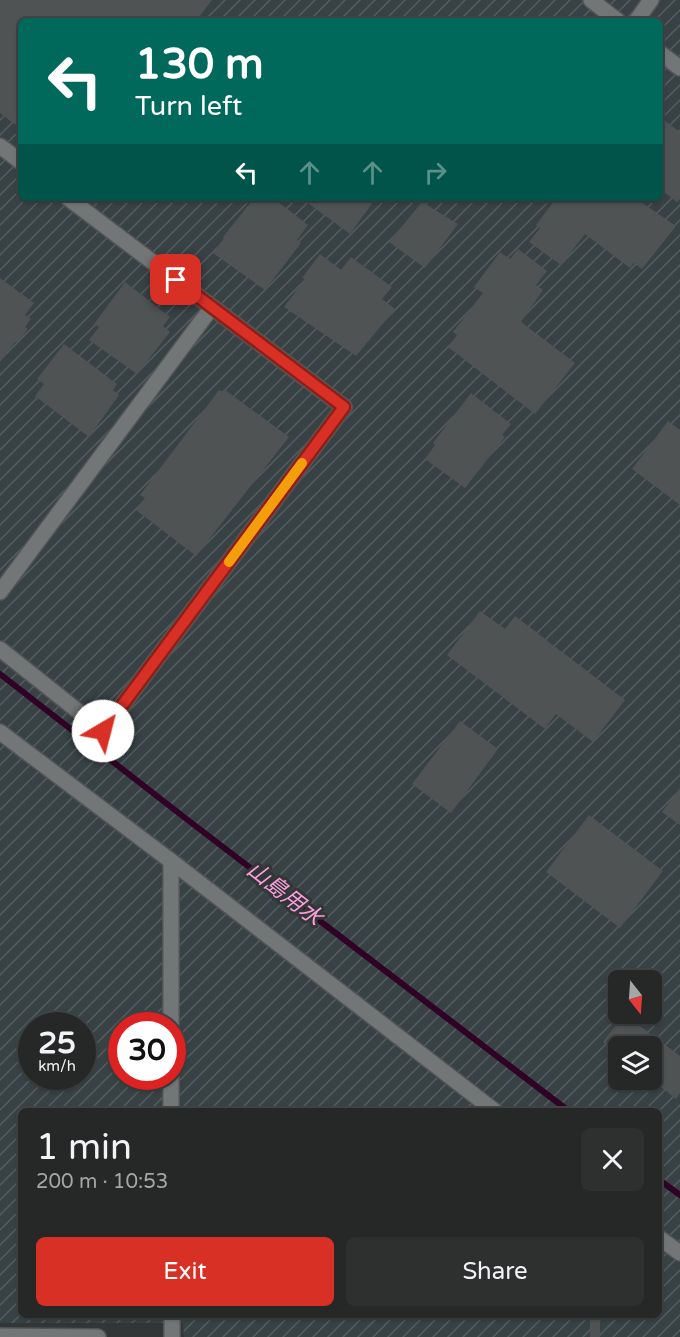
<!DOCTYPE html>
<meta charset="utf-8">
<style>
body{margin:0;font-family:"Varela Round","Noto Sans JP",sans-serif;background:#2e3030;color:#f1f3f6;height:100vh;display:flex;flex-direction:column;font-size:22px;white-space:nowrap}
*{box-sizing:border-box;margin:0}
p{font-size:20px;color:#a4a6a8}
.icon{flex:none;width:33px;height:33px;fill:none;stroke:currentColor;stroke-width:2;stroke-linecap:round;stroke-linejoin:round}
.map{position:relative;flex:1;overflow:hidden}
.panel{position:absolute;left:18px;top:1108px;width:644px;height:210px;display:flex;flex-direction:column;background:#262828;border-radius:9px;box-shadow:0 2px 4px #0004,0 0 0 2px #424445}
.panel>*{flex:none}
.guide{position:absolute;left:18px;top:18px;width:645px;height:183px;border-radius:9px;box-shadow:0 2px 4px #0004,0 0 0 2px #424445;background:#00695c;color:#fff;overflow:hidden}
.needle{width:39px;rotate:163deg}
.fabs{position:absolute;left:608px;top:970px;display:grid;gap:12px}
.fabs a{display:grid;place-items:center;width:54px;height:54px;border-radius:9px;background:#262828;box-shadow:0 2px 4px #0004,0 0 0 2px #424445;font-size:30px}
.speed{position:absolute;left:18px;top:1012px;display:flex;gap:12px;font-size:30px;font-weight:700;text-align:center}
.speed>*{display:grid;place-content:center;width:78px;height:78px;border-radius:50%;background:#262828;box-shadow:0 2px 4px #0004,0 0 0 2px #424445;line-height:1}
.speed small{font-size:15px;font-weight:400}
.speed .limit{border:9px solid #d22;background:#fff;color:#111}
.pin{position:absolute;display:grid;place-items:center;width:51px;height:51px;color:#fff;margin:-26px;border-radius:12px;box-shadow:0 3px 9px #0006}
.me{position:absolute;width:66px;margin:-33px;rotate:37deg;stroke-linejoin:round;filter:drop-shadow(0 0 4px #0008)}
.turn{display:flex;align-items:center;gap:21px;height:126px;padding:0 18px;font-size:27px}
.turn .icon{width:78px;height:78px;stroke-width:2.5}
.turn b{display:block;font-size:42px;line-height:51px}
.lanes{display:flex;align-items:center;height:57px;padding:0 18px;background:#0003;justify-content:center;gap:30px;direction:ltr}
.lanes .off{opacity:.35}
.round{display:grid;place-items:center;flex:none;width:63px;height:63px;border-radius:9px;background:#2e3030}
.overview{display:flex;align-items:center;justify-content:space-between;height:102px;padding:0 18px}
h1{font-size:36px;font-weight:600;line-height:45px}
.primary-button{display:flex;gap:12px;margin-top:auto;padding:12px 18px}
.primary-button a{flex:1;height:69px;border-radius:9px;background:#d93025;color:#fff;font-size:24px;font-weight:600;line-height:69px;text-align:center}
.primary-button a+a{background:#2e3030;color:#f1f3f6}
.map>svg:first-child{display:block}
.industrial{fill:url(#industrial-furrows);fill-rule:evenodd}
.lines{fill:none;stroke-linecap:round;stroke-linejoin:round}
.stream{stroke:#300326;stroke-width:6}
.building{fill:#505354}
.minor-casing{stroke:#525455;stroke-width:18}
.tertiary-casing{stroke:#525455;stroke-width:18}
.minor{stroke:#737677;stroke-width:15}
.tertiary{stroke:#737677;stroke-width:15}
.route-casing{stroke:#8d1f18;stroke-width:15}
.route{stroke:#d93025;stroke-width:10}
.slow{stroke:#f59e0b;stroke-width:10}
.labels{text-anchor:middle;stroke-width:6;stroke-linejoin:round;paint-order:stroke}
.water-label{font-size:22px;font-style:italic;fill:#fc9fe1;stroke:#333636}
</style>
<div class="map">
<svg width="680" height="1337" viewBox="0 0 680 1337">
<defs>
<pattern id="industrial-furrows" width="10" height="10" patternUnits="userSpaceOnUse" patternTransform="scale(1.5)"><rect width="10" height="10" fill="#384245"/><path d="M-1 1l2-2M0 10L10 0M9 11l2-2" fill="none" stroke="#545c5f"/></pattern>
</defs>
<rect width="100%" height="100%" fill="#333636"/>
<path class="industrial" d="M0 0H680V1337H184L183 1323H0ZM21 21H660V198H21ZM618 981H651V1014H618ZM32 1026H82V1077H32ZM122 1026H172V1077H122ZM618 1047H651V1080H618ZM21 1112H658V1316H21Z"/>
<g class="lines">
<path class="stream" d="M0 674 189 821 570 1112
M658 1179 680 1195"/>
</g>
<path class="building" d="M0 0H212L196 21H21V129L0 113Z
M660 117 680 132V199L677 202 660 189Z
M254 198H273L308 225 297 240 301 243 265 290 213 253 224 238 223 237Z
M301 198H376L350 234Z
M549 198H635L676 226 642 269 634 263 630 268 585 234 561 265 529 242 540 228 536 225 554 201Z
M422 202 458 224 425 268 389 242Z
M518 249 547 271 536 285 543 290 521 322 575 363 535 414 448 347 457 335 453 332 483 293 474 287 500 252 510 259Z
M320 254 341 270 351 257 392 287 382 299 395 309 356 356 284 307 305 279 302 278Z
M0 278 34 303 25 315 31 319 25 327 28 329 17 343 15 342 0 362Z
M125 282 170 317 163 326 170 332 137 374 89 340 99 327 94 324Z
M64 344 117 384 113 390 119 395 89 437 35 396 44 384 37 379Z
M219 390 223 392 225 390 289 437 196 556 136 510 145 498 140 495Z
M471 393 511 424 502 435 505 437 465 488 425 459 435 445 433 443Z
M668 421 680 430V505L632 469Z
M480 611 505 629 515 616 625 700 593 742 556 714 545 729 447 655Z
M460 721 498 749 451 813 412 784Z
M680 788V825L662 812Z
M589 815 663 871 620 928 546 872Z
M624 1014 680 1056V1093L676 1099 651 1079V1047H618V1054L603 1042Z
M590 1316H600V1337H590Z"/>
<g class="lines">
<defs>
<path id="minor" d="M0 649 103 731 344 407
M171 861V1026
M171 1077V1112
M172 1316V1337
M0 1336 98 1337"/>
<path id="tertiary" d="M591 0 618 21
M636 21 651 0
M660 53 680 68
M0 146 21 162
M68 198 344 407
M0 592 212 307
M0 732 171 861 496 1112
M658 1237 680 1253"/>
</defs>
<use href="#minor" class="minor-casing"/>
<use href="#tertiary" class="tertiary-casing"/>
<use href="#minor" class="minor"/>
<use href="#tertiary" class="tertiary"/>
</g>
<g class="lines">
<defs>
<path id="route" d="M103 731 344 407 176 280"/>
</defs>
<use href="#route" class="route-casing"/>
<use href="#route" class="route"/>
<path class="slow" d="M229 562 302 463"/>
</g>
<g class="labels">
<g class="water-label">
<text transform="translate(285 893) rotate(38)" y="8">山島用水</text>
</g>
</g>
</svg>
<div class="fabs">
<a><svg class="needle" viewBox="-14 -14 28 28"><path d="M0-13l5 13h-10z" fill="#e53935"/><path d="M0 13l5-13h-10z" fill="#a4a6a8"/></svg></a>
<a><svg class="icon" aria-label="layers" viewBox="0 0 24 24"><path d="M12 4l9 5-9 5-9-5zM3 14l9 5 9-5"/></svg></a>
</div>
<div class="speed"><div>25<small>km/h</small></div><div class="limit">30</div></div>
<div class="pin" style="left:176px;top:280px;background:#d93025"><svg class="icon" aria-label="arrive" viewBox="0 0 24 24"><path d="M6 21V4h12l-3 4 3 4H6"/></svg></div>
<svg class="me" style="left:103px;top:731px" viewBox="-20 -20 40 40"><circle r="19" fill="#fff"/><path d="M0-13L10 11 0 6-10 11z" fill="#d93025"/></svg>
<div class="guide">
<div class="turn"><svg class="icon" aria-label="left" viewBox="0 0 24 24"><path d="M17 20v-9H6M10 6l-5 5 5 5"/></svg><div><b>130 m</b>Turn left</div></div>
<div class="lanes"><svg class="icon" aria-label="left" viewBox="0 0 24 24"><path d="M17 20v-9H6M10 6l-5 5 5 5"/></svg><svg class="icon off" aria-label="ahead" viewBox="0 0 24 24"><path d="M12 20V5M6 11l6-6 6 6"/></svg><svg class="icon off" aria-label="ahead" viewBox="0 0 24 24"><path d="M12 20V5M6 11l6-6 6 6"/></svg><svg class="icon off" aria-label="right" viewBox="0 0 24 24"><path d="M7 20v-9h11M14 6l5 5-5 5"/></svg></div>
</div>
<section class="panel">
<div class="overview"><div><h1>1 min</h1><p>200 m · 10:53</p></div><a class="round"><svg class="icon" aria-label="close" viewBox="0 0 24 24"><path d="M6 6l12 12M18 6L6 18"/></svg></a></div>
<div class="primary-button"><a>Exit</a><a>Share</a></div>
</section>
</div>
